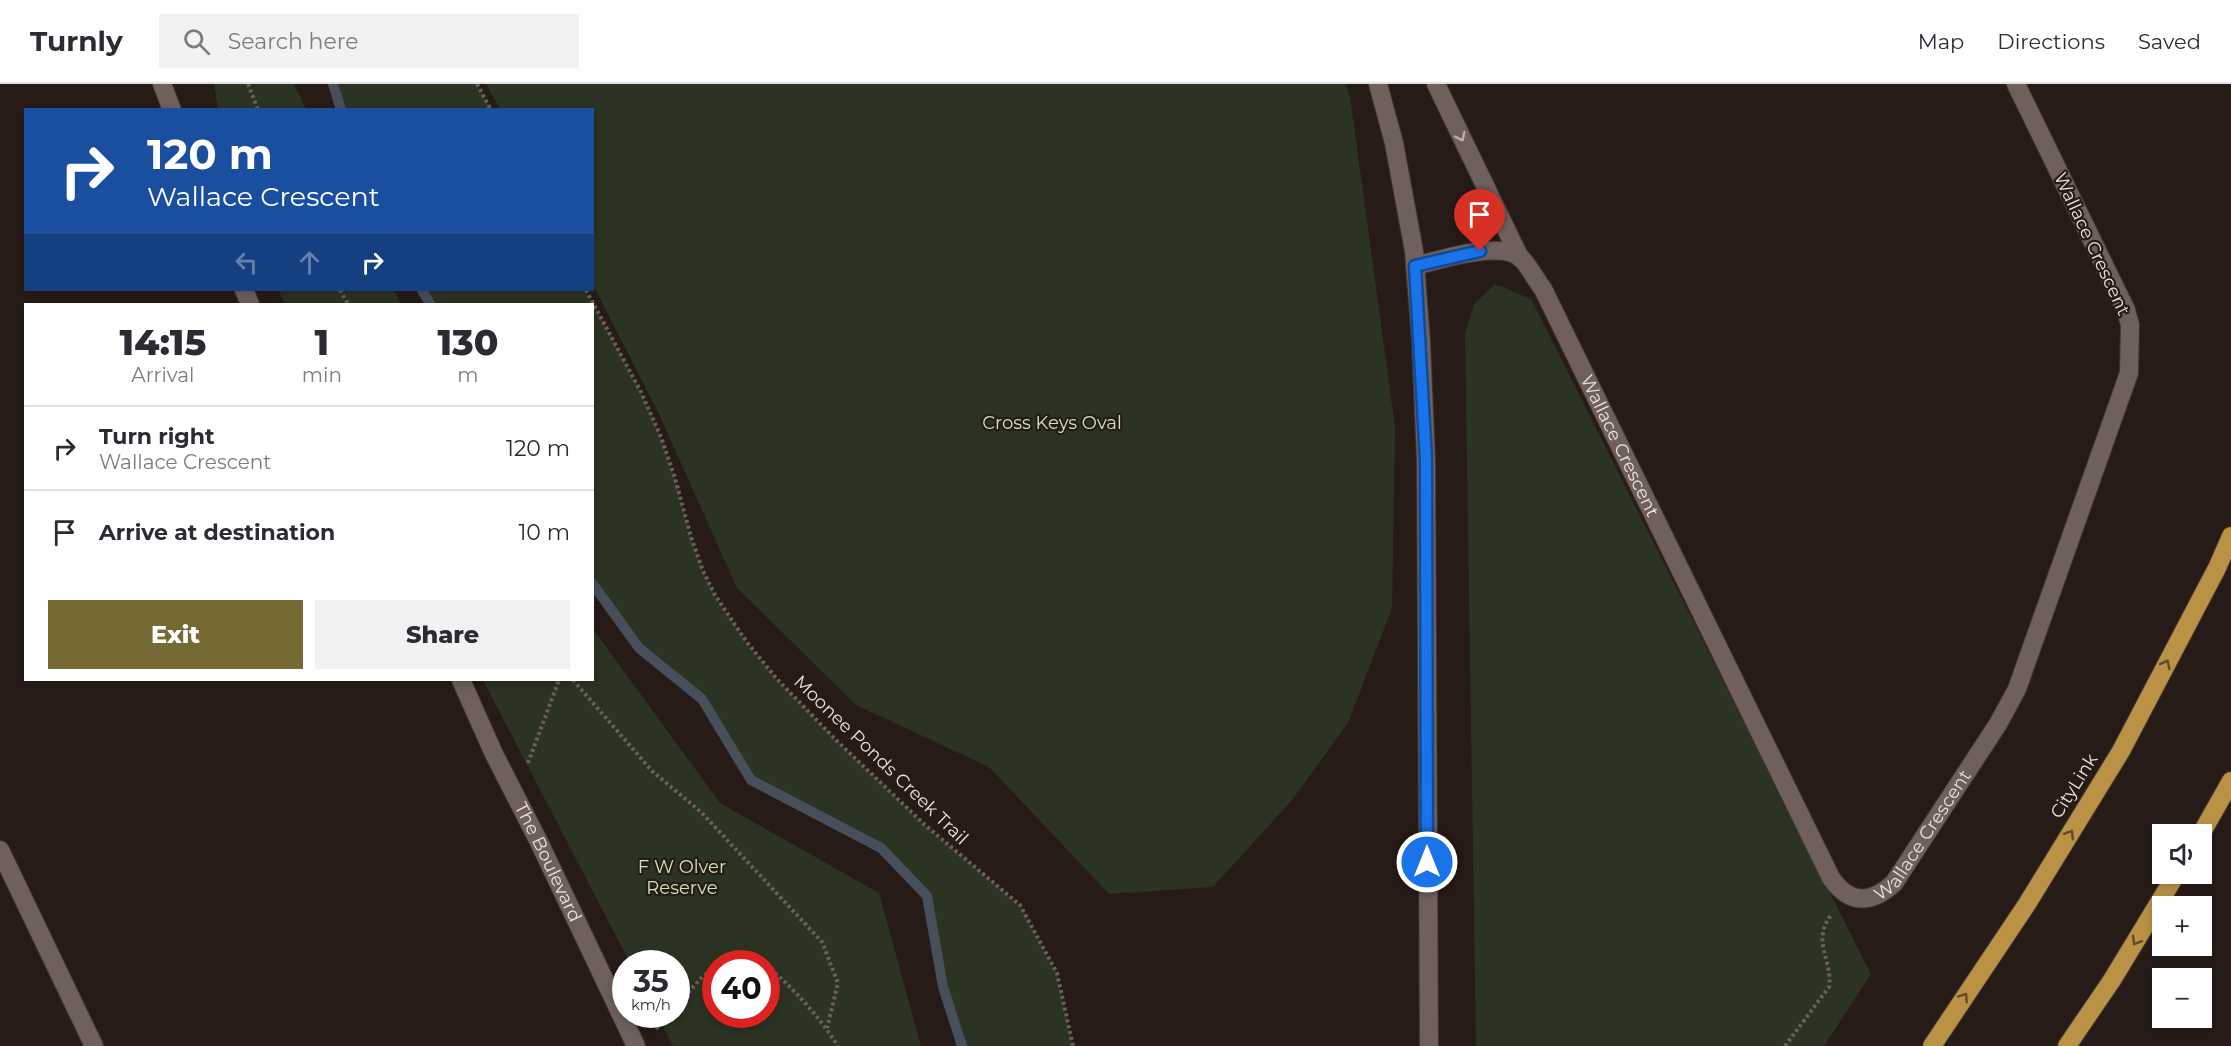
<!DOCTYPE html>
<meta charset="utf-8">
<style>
body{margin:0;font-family:Montserrat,sans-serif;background:#f2f2f3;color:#2b2b33;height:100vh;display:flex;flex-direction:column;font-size:22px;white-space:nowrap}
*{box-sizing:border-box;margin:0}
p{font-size:20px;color:#7c7c81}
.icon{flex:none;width:33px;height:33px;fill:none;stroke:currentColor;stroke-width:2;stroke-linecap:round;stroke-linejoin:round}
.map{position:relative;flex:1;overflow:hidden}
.drawer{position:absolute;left:24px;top:219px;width:570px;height:378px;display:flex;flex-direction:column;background:#fff;border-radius:0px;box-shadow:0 3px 9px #0003}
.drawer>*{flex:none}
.hud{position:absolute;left:24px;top:24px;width:570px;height:183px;border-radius:0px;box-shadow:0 3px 9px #0003;background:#1a4fa0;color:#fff;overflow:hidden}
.fabs{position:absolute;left:2152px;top:740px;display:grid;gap:12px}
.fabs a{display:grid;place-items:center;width:60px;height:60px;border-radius:0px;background:#fff;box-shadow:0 3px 9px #0003;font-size:30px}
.speed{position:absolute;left:612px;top:866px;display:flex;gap:12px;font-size:30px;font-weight:700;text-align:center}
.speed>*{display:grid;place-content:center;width:78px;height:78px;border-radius:50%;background:#fff;box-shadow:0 3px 9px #0003;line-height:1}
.speed small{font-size:15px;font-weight:400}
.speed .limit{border:9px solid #d22;background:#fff;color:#111}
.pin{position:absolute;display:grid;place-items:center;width:51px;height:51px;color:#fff;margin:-62px -26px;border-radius:50% 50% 50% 0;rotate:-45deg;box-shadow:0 0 6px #0007}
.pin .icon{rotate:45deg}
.me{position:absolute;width:66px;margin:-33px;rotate:0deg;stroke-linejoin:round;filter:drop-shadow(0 0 4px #0008)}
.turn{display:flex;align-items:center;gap:21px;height:126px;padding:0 24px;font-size:27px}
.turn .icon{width:78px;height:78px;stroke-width:2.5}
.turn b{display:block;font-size:42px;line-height:51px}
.lanes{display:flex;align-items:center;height:57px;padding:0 24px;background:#0003;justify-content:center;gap:30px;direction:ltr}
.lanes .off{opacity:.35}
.eta{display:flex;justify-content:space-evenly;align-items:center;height:102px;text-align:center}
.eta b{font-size:36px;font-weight:800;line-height:42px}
.button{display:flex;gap:12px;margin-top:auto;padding:12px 24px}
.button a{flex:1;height:69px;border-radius:0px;background:#766a34;color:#fff;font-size:24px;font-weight:800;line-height:69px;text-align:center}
.button a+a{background:#f2f2f3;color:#2b2b33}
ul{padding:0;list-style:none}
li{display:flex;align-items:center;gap:18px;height:84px;padding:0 24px;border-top:2px solid #e1e1e2}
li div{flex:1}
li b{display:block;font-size:22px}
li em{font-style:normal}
header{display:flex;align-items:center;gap:36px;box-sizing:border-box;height:84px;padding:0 30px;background:#fff;border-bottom:2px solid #e1e1e2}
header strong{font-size:28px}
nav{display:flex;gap:33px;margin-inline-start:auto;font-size:21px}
.search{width:420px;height:54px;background:#f2f2f3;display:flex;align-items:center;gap:15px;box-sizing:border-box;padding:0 21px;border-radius:0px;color:#7c7c81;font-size:22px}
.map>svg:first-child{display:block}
.green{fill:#2b3323;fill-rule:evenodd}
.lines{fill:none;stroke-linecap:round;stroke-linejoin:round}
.stream{stroke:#464f5a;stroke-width:10}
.street-casing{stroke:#403633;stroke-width:20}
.secondary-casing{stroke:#403633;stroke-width:20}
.highway-casing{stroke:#403633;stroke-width:20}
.path{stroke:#6a5f5b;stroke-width:4;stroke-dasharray:3 3;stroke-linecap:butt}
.street{stroke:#6f605b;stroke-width:18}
.secondary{stroke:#6f605b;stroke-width:18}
.highway{stroke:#ba9246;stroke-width:18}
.oneway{stroke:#b9aeaa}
.oneway2{stroke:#624b2a}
.route-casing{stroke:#114b97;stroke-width:15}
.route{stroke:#1a73e8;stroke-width:10}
.labels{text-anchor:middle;stroke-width:4.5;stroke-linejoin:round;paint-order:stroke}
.street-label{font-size:18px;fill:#ebe2df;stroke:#271b17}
.park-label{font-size:18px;fill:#cce7b3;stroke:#271b17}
</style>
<header>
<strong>Turnly</strong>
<div class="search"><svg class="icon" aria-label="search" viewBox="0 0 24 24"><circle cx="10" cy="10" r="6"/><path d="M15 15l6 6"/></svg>Search here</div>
<nav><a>Map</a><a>Directions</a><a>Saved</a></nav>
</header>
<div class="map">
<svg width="2231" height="962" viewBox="0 0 2231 962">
<rect width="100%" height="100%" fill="#271b17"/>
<path class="green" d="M214 0H294L306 25H218Z
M333 0H477L491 25H341Z
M486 0H1345L1350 12 1395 343 1392 524 1348 639 1292 716 1213 803 1109 810 989 683 856 621 737 504 658 328 593 201 592 26 500 25Z
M1495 200 1531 215 1871 890 1824 962H1476L1465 249 1474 220Z
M278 206H394L401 220H286Z
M423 206H586L641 308 661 353 675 394 691 453 703 487 715 511 746 557 776 594 836 656 925 741 1020 821 1057 889 1073 962H962L943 903 927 811 881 764 751 696 702 615 639 564 593 499 592 220H430Z
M593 545 720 719 879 809 921 962H673L656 930H676V879H630L483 596H592ZM716 879H766V930H716Z"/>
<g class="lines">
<path class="stream" d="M333 0 341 26
M422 206 430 220
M592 499 639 564 702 615 751 696 881 764 927 812 943 903 962 962"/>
<defs>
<g id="street">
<path d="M162 0 172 26"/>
<path d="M1436 0 1520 174"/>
<path id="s1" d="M1415 182C1439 176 1500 156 1521 174 1529 182 1536 196 1543 205L1831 794C1850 821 1871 820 1894 799L1998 640 2017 605 2129 289 2130 241 2126 226 2016 0"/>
<path d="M244 206 250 220"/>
<path id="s2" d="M461 596 494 670 539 758 636 962"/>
<path d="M0 766 94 962"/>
</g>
<path id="secondary" d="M1378 0 1394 59 1414 167 1421 257 1426 376 1429 962"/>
<path id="highway" d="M2201 750 2231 697
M1932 962 2027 820 2121 667 2217 484 2231 452
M2067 962 2112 896 2177 789"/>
</defs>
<use href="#street" class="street-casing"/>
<use href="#secondary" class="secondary-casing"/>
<use href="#highway" class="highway-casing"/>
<path class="path" d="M248 0 258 26
M477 0 491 26
M340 206 348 220
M586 206 641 308 661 353 675 394 691 453 703 487 715 511 746 557 776 594 836 656 925 741 1020 821 1057 889 1073 962
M573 596 652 687 702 729 822 858 838 899 827 944
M528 679 559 596
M727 879 741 874 760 879
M766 881C794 905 818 931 838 962
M676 922 704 891 716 884
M656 945 670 930
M1785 962 1829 903C1833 876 1811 858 1831 831"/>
<use href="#street" class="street"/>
<use href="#secondary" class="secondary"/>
<use href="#highway" class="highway"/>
</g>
<defs><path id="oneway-chevron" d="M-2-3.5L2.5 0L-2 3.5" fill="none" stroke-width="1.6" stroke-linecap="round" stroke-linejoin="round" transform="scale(1.5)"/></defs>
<use class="oneway" href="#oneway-chevron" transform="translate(1461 53) rotate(64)"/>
<g class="oneway2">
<use href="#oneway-chevron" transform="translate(2166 580) rotate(-62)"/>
<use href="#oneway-chevron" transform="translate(2070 750) rotate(-58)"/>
<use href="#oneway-chevron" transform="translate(2136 857) rotate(121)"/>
<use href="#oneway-chevron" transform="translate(1964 913) rotate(-56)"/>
</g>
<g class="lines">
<defs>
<path id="route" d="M1427 778 1426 376 1415 182 1480 167"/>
</defs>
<use href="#route" class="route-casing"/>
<use href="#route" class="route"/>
</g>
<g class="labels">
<g class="street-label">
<text transform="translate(2092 160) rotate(65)" y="6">Wallace Crescent</text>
<text dy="6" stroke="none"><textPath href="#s1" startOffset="322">Wallace Crescent</textPath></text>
<text transform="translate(881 676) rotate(44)" y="6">Moonee Ponds Creek Trail</text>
<text transform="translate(2074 702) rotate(-58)" y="6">CityLink</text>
<text dy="6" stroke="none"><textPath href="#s1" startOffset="933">Wallace Crescent</textPath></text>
<text dy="6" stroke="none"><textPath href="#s2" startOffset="202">The Boulevard</textPath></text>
</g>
<g class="park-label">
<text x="1052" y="345">Cross Keys Oval</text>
<text x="682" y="789">F W Olver<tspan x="682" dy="21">Reserve</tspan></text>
</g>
</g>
</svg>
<div class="fabs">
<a><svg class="icon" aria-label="sound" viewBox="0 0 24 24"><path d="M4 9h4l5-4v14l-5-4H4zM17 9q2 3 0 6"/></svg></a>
<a>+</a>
<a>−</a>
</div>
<div class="speed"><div>35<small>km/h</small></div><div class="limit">40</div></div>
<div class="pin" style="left:1480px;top:167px;background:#d93025"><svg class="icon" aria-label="arrive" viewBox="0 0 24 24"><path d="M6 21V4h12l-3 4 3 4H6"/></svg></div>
<svg class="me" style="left:1427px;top:778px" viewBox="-20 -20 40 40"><circle r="17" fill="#1a73e8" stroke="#fff" stroke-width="3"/><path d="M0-11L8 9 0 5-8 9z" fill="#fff"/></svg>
<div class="hud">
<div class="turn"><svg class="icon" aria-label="right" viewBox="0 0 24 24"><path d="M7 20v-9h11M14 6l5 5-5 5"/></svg><div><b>120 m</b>Wallace Crescent</div></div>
<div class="lanes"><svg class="icon off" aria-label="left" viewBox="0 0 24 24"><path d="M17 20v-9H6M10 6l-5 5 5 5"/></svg><svg class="icon off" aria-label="ahead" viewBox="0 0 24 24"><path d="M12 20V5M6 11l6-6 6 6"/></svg><svg class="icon" aria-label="right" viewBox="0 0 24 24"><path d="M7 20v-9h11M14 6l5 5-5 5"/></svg></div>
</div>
<section class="drawer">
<div class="eta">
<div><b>14:15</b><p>Arrival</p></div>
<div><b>1</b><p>min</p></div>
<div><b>130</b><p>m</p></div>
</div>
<ul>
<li><svg class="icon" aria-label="right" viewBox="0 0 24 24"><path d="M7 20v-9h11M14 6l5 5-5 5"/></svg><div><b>Turn right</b><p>Wallace Crescent</p></div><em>120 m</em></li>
<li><svg class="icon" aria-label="arrive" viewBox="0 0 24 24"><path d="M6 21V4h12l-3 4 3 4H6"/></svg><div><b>Arrive at destination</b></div><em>10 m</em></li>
</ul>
<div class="button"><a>Exit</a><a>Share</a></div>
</section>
</div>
